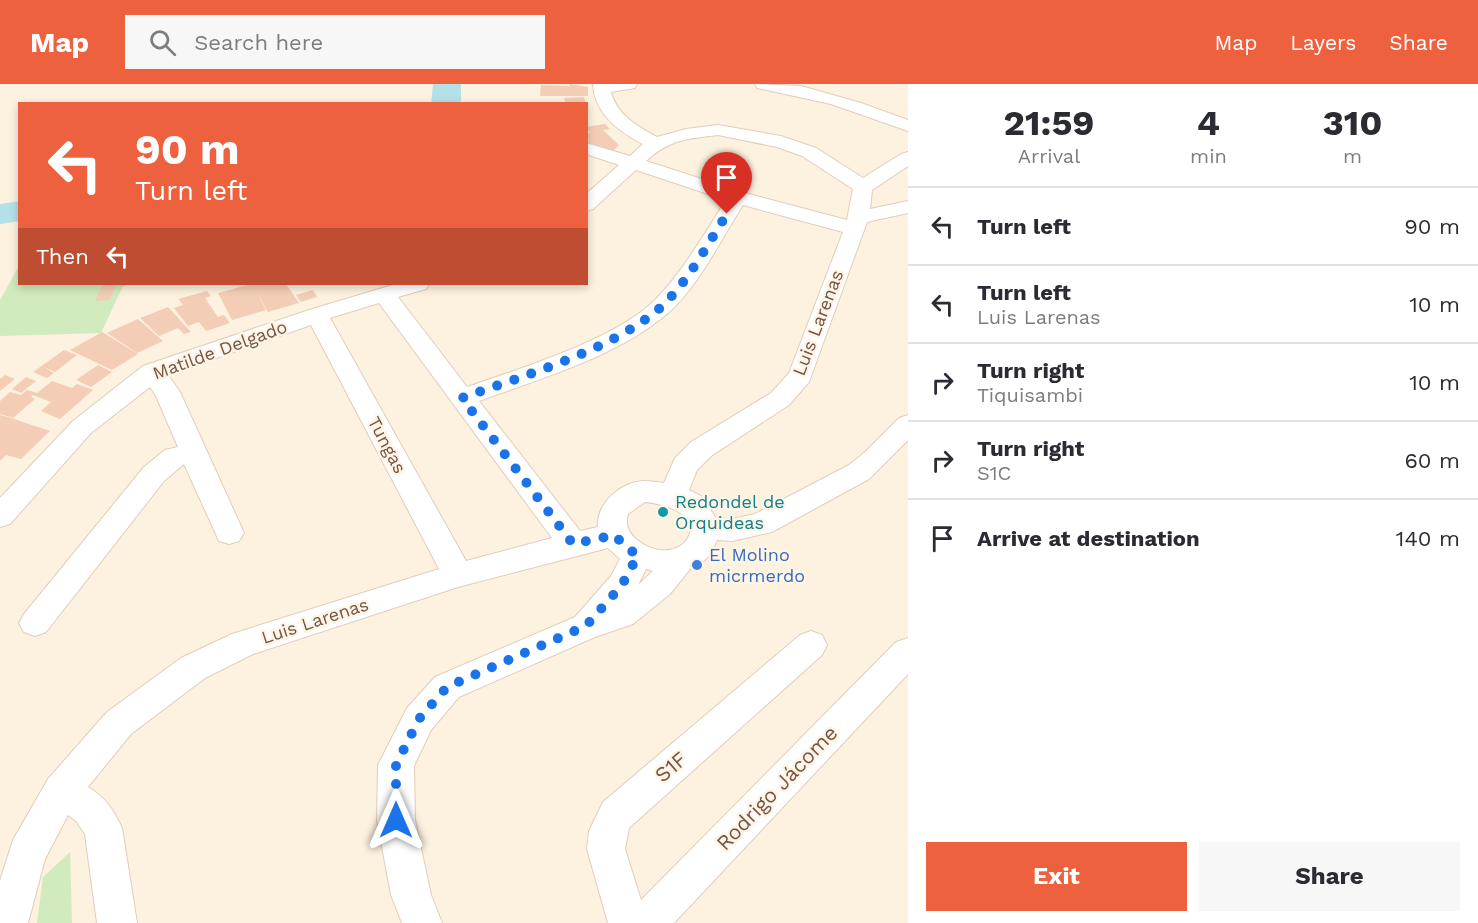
<!DOCTYPE html>
<meta charset="utf-8">
<style>
body{margin:0;font-family:"Work Sans",sans-serif;background:#f7f7f7;color:#2b2b33;height:100vh;display:flex;flex-direction:column;font-size:22px;white-space:nowrap}
*{box-sizing:border-box;margin:0}
p{font-size:20px;color:#7c7c81}
.icon{flex:none;width:33px;height:33px;fill:none;stroke:currentColor;stroke-width:2;stroke-linecap:round;stroke-linejoin:round}
.map{position:relative;flex:1;overflow:hidden}
.drawer{display:flex;flex-direction:column;background:#fff;width:570px}
.drawer>*{flex:none}
.banner{position:absolute;left:18px;top:18px;width:570px;height:183px;border-radius:0px;box-shadow:0 3px 9px #0003;background:#ee613e;color:#fff;overflow:hidden}
.pin{position:absolute;display:grid;place-items:center;width:51px;height:51px;color:#fff;margin:-62px -26px;border-radius:50% 50% 50% 0;rotate:-45deg;box-shadow:0 0 6px #0007}
.pin .icon{rotate:45deg}
.me{position:absolute;width:66px;margin:-33px;rotate:0deg;stroke-linejoin:round;filter:drop-shadow(0 0 4px #0008)}
.turn{display:flex;align-items:center;gap:21px;height:126px;padding:0 18px;font-size:27px}
.turn .icon{width:78px;height:78px;stroke-width:2.5}
.turn b{display:block;font-size:42px;line-height:51px}
.then{display:flex;align-items:center;height:57px;padding:0 18px;background:#0003;gap:12px;font-size:22px}
.eta{display:flex;justify-content:space-evenly;align-items:center;height:102px;text-align:center}
.eta b{font-size:36px;font-weight:700;line-height:42px}
.action{display:flex;gap:12px;margin-top:auto;padding:12px 18px}
.action a{flex:1;height:69px;border-radius:0px;background:#ee613e;color:#fff;font-size:24px;font-weight:700;line-height:69px;text-align:center}
.action a+a{background:#f7f7f7;color:#2b2b33}
ul{padding:0;list-style:none}
li{display:flex;align-items:center;gap:18px;height:78px;padding:0 18px;border-top:2px solid #e1e1e2}
li div{flex:1}
li b{display:block;font-size:22px}
li em{font-style:normal}
header{display:flex;align-items:center;gap:36px;box-sizing:border-box;height:84px;padding:0 30px;background:#ee613e;color:#fff}
header strong{font-size:28px}
nav{display:flex;gap:33px;margin-inline-start:auto;font-size:21px}
.search{width:420px;height:54px;background:#f7f7f7;display:flex;align-items:center;gap:15px;box-sizing:border-box;padding:0 21px;border-radius:0px;color:#7c7c81;font-size:22px}
main{display:flex;flex:1;min-height:0}
.map>svg:first-child{display:block}
.green{fill:#d1ebbe}
.lines{fill:none;stroke-linecap:round;stroke-linejoin:round}
.river{fill:#b4e1e7;fill-rule:evenodd}
.building{fill:#f4cdb6}
.minor-casing{stroke:#e1cdbb;stroke-width:2}
.minor{fill:#fff;fill-rule:evenodd}
.route{stroke:#1a73e8;stroke-width:10;stroke-dasharray:0 18}
.culture-dot{fill:#0f9aa8;stroke:#fff5e7;stroke-width:2}
.shop-dot{fill:#3f7fe0;stroke:#fff5e7;stroke-width:2}
.labels{text-anchor:middle;stroke-width:5;stroke-linejoin:round;paint-order:stroke}
.street-label{font-size:18px;fill:#755646;stroke:#fff5e7}
.culture-label{font-size:18px;fill:#0d838f;stroke:#fff5e7;text-anchor:start}
.shop-label{font-size:18px;fill:#366cbe;stroke:#fff5e7;text-anchor:start}
.near-street-label{font-size:21px;fill:#755646;stroke:#fff5e7}
</style>
<header>
<strong>Map</strong>
<div class="search"><svg class="icon" aria-label="search" viewBox="0 0 24 24"><circle cx="10" cy="10" r="6"/><path d="M15 15l6 6"/></svg>Search here</div>
<nav><a>Map</a><a>Layers</a><a>Share</a></nav>
</header>
<main>
<div class="map">
<svg width="908" height="839" viewBox="0 0 908 839">
<rect width="100%" height="100%" fill="#fdf1df"/>
<path class="green" d="M19 182 20 200H124L101 249 0 252V216Z
M70 768 72 839H37L43 793Z"/>
<g class="lines">
<path class="river" d="M433 0H461V20H431Z
M20 117V137L0 140V120Z"/>
</g>
<path class="building" d="M570 0 588 3V12H540L541 1 569 2Z
M584 13 586 20H566L564 14Z
M605 40 610 45 603 46 619 61 613 67 586 58 589 56 586 50 590 49 586 43Z
M103 200H126L125 202H116L110 216 95 217Z
M251 200H286L299 219 268 228 256 207 266 226 232 236 218 209Z
M313 206 317 213 301 218 296 211Z
M207 207 211 212 205 214 218 233 224 231 230 239 206 247 199 238 188 242 174 224 183 221 178 215Z
M168 223 191 248 184 250 178 244 159 252 140 234Z
M138 235 163 257 137 269 107 249Z
M102 248 138 270 112 286 70 266Z
M64 266 77 271 55 288 44 283 54 289 47 294 33 288Z
M98 281 112 288 91 303 76 296Z
M5 291 15 295 0 307V295Z
M26 293 36 297 21 309 12 305Z
M52 297 72 304 77 300 93 306 60 335 41 327 51 318 33 311 31 313 35 315 13 334 0 330V317L10 308 21 311 27 306 37 309Z
M0 331 11 334 50 347 21 375 6 371 0 377Z"/>
<g class="lines">
<defs>
<path id="minor" d="M593 0H637L635 4 611 8C617 31 637 42 657 53L686 45 718 41 781 52 816 64 863 94 901 70 908 68V82L872 106 870 125 908 117V129L867 138 809 298 789 321 711 372 697 386 689 406 701 412 716 434 732 435 755 430 849 381 865 368 899 334 908 331V356L869 395 772 448 732 457 717 456 710 471 698 482 691 484 670 510 633 540 595 553 459 613 431 646 414 682 415 736 431 811 442 839H402L391 811 377 736 378 681 407 624 435 593 575 533 611 492 620 475 608 464 458 503 253 570 205 594 131 650 88 703C105 713 114 726 122 744L137 839H97L85 750 76 737 68 731 45 775 28 839H0V797L13 756 48 695 107 628 181 574 232 550 439 485 311 241 168 291 180 308 244 449 239 457 229 460 219 457 184 380 164 397 46 548 35 552 24 548 19 539 24 530 144 383 165 366 178 363 155 310 150 303 91 349 10 440 0 443V414L73 337 143 282 309 226 396 200H429L426 205 398 213 467 303C521 284 614 256 654 217 683 188 704 150 726 116L636 86 593 125 586 127V110L619 81 586 70V59L630 72 643 60C619 48 594 29 593 0ZM718 51 777 63 802 72 853 105 847 136 745 109 646 77C670 55 687 55 718 51ZM743 121 843 148 789 289 771 309 691 358 675 374 664 399C657 398 651 397 644 397 621 398 596 419 598 443L580 447 479 317C541 294 617 273 668 229 699 202 721 155 743 121ZM379 219 552 454 466 477 330 234ZM645 418C728 427 680 492 636 455 628 448 625 440 628 430ZM646 485 653 487 638 501Z
M755 0 801 2 861 19 908 36V47L831 20 757 4Z
M811 547 822 551 827 561 822 571 629 744 625 765 641 816 896 558 908 554V590L674 839H608L587 765 589 747 603 718 800 551Z"/>
</defs>
<use href="#minor" class="minor-casing"/>
<use href="#minor" class="minor"/>
</g>
<g class="lines">
<path class="route" d="M396 736V681L419 635 447 603 586 542 622 501 638 471 625 463 615 451 573 460 462 314C522 292 613 266 661 223 688 198 707 161 727 130"/>
</g>
<circle class="culture-dot" cx="663" cy="428" r="6"/>
<circle class="shop-dot" cx="697" cy="481" r="6"/>
<g class="labels">
<g class="street-label">
<text transform="translate(818 239) rotate(-69)" y="6">Luis Larenas</text>
<text transform="translate(220 266) rotate(-20)" y="6">Matilde Delgado</text>
<text transform="translate(387 361) rotate(62)" y="6">Tungas</text>
<text transform="translate(315 537) rotate(-18)" y="6">Luis Larenas</text>
</g>
<g class="culture-label">
<text x="675" y="424">Redondel de<tspan x="675" dy="21">Orquideas</tspan></text>
</g>
<g class="shop-label">
<text x="709" y="477">El Molino<tspan x="709" dy="21">micrmerdo</tspan></text>
</g>
<g class="near-street-label">
<text transform="translate(671 683) rotate(-41)" y="7">S1F</text>
<text transform="translate(777 704) rotate(-46)" y="7">Rodrigo Jácome</text>
</g>
</g>
</svg>
<div class="pin" style="left:727px;top:130px;background:#d93025"><svg class="icon" aria-label="arrive" viewBox="0 0 24 24"><path d="M6 21V4h12l-3 4 3 4H6"/></svg></div>
<svg class="me" style="left:396px;top:736px" viewBox="-20 -20 40 40"><path d="M0-17L14 15 0 8-14 15z" fill="#1a73e8" stroke="#fff" stroke-width="4"/></svg>
<div class="banner">
<div class="turn"><svg class="icon" aria-label="left" viewBox="0 0 24 24"><path d="M17 20v-9H6M10 6l-5 5 5 5"/></svg><div><b>90 m</b>Turn left</div></div>
<div class="then">Then<svg class="icon" aria-label="left" viewBox="0 0 24 24"><path d="M17 20v-9H6M10 6l-5 5 5 5"/></svg></div>
</div>
</div>
<section class="drawer">
<div class="eta">
<div><b>21:59</b><p>Arrival</p></div>
<div><b>4</b><p>min</p></div>
<div><b>310</b><p>m</p></div>
</div>
<ul>
<li><svg class="icon" aria-label="left" viewBox="0 0 24 24"><path d="M17 20v-9H6M10 6l-5 5 5 5"/></svg><div><b>Turn left</b></div><em>90 m</em></li>
<li><svg class="icon" aria-label="left" viewBox="0 0 24 24"><path d="M17 20v-9H6M10 6l-5 5 5 5"/></svg><div><b>Turn left</b><p>Luis Larenas</p></div><em>10 m</em></li>
<li><svg class="icon" aria-label="right" viewBox="0 0 24 24"><path d="M7 20v-9h11M14 6l5 5-5 5"/></svg><div><b>Turn right</b><p>Tiquisambi</p></div><em>10 m</em></li>
<li><svg class="icon" aria-label="right" viewBox="0 0 24 24"><path d="M7 20v-9h11M14 6l5 5-5 5"/></svg><div><b>Turn right</b><p>S1C</p></div><em>60 m</em></li>
<li><svg class="icon" aria-label="arrive" viewBox="0 0 24 24"><path d="M6 21V4h12l-3 4 3 4H6"/></svg><div><b>Arrive at destination</b></div><em>140 m</em></li>
</ul>
<div class="action"><a>Exit</a><a>Share</a></div>
</section>
</main>
